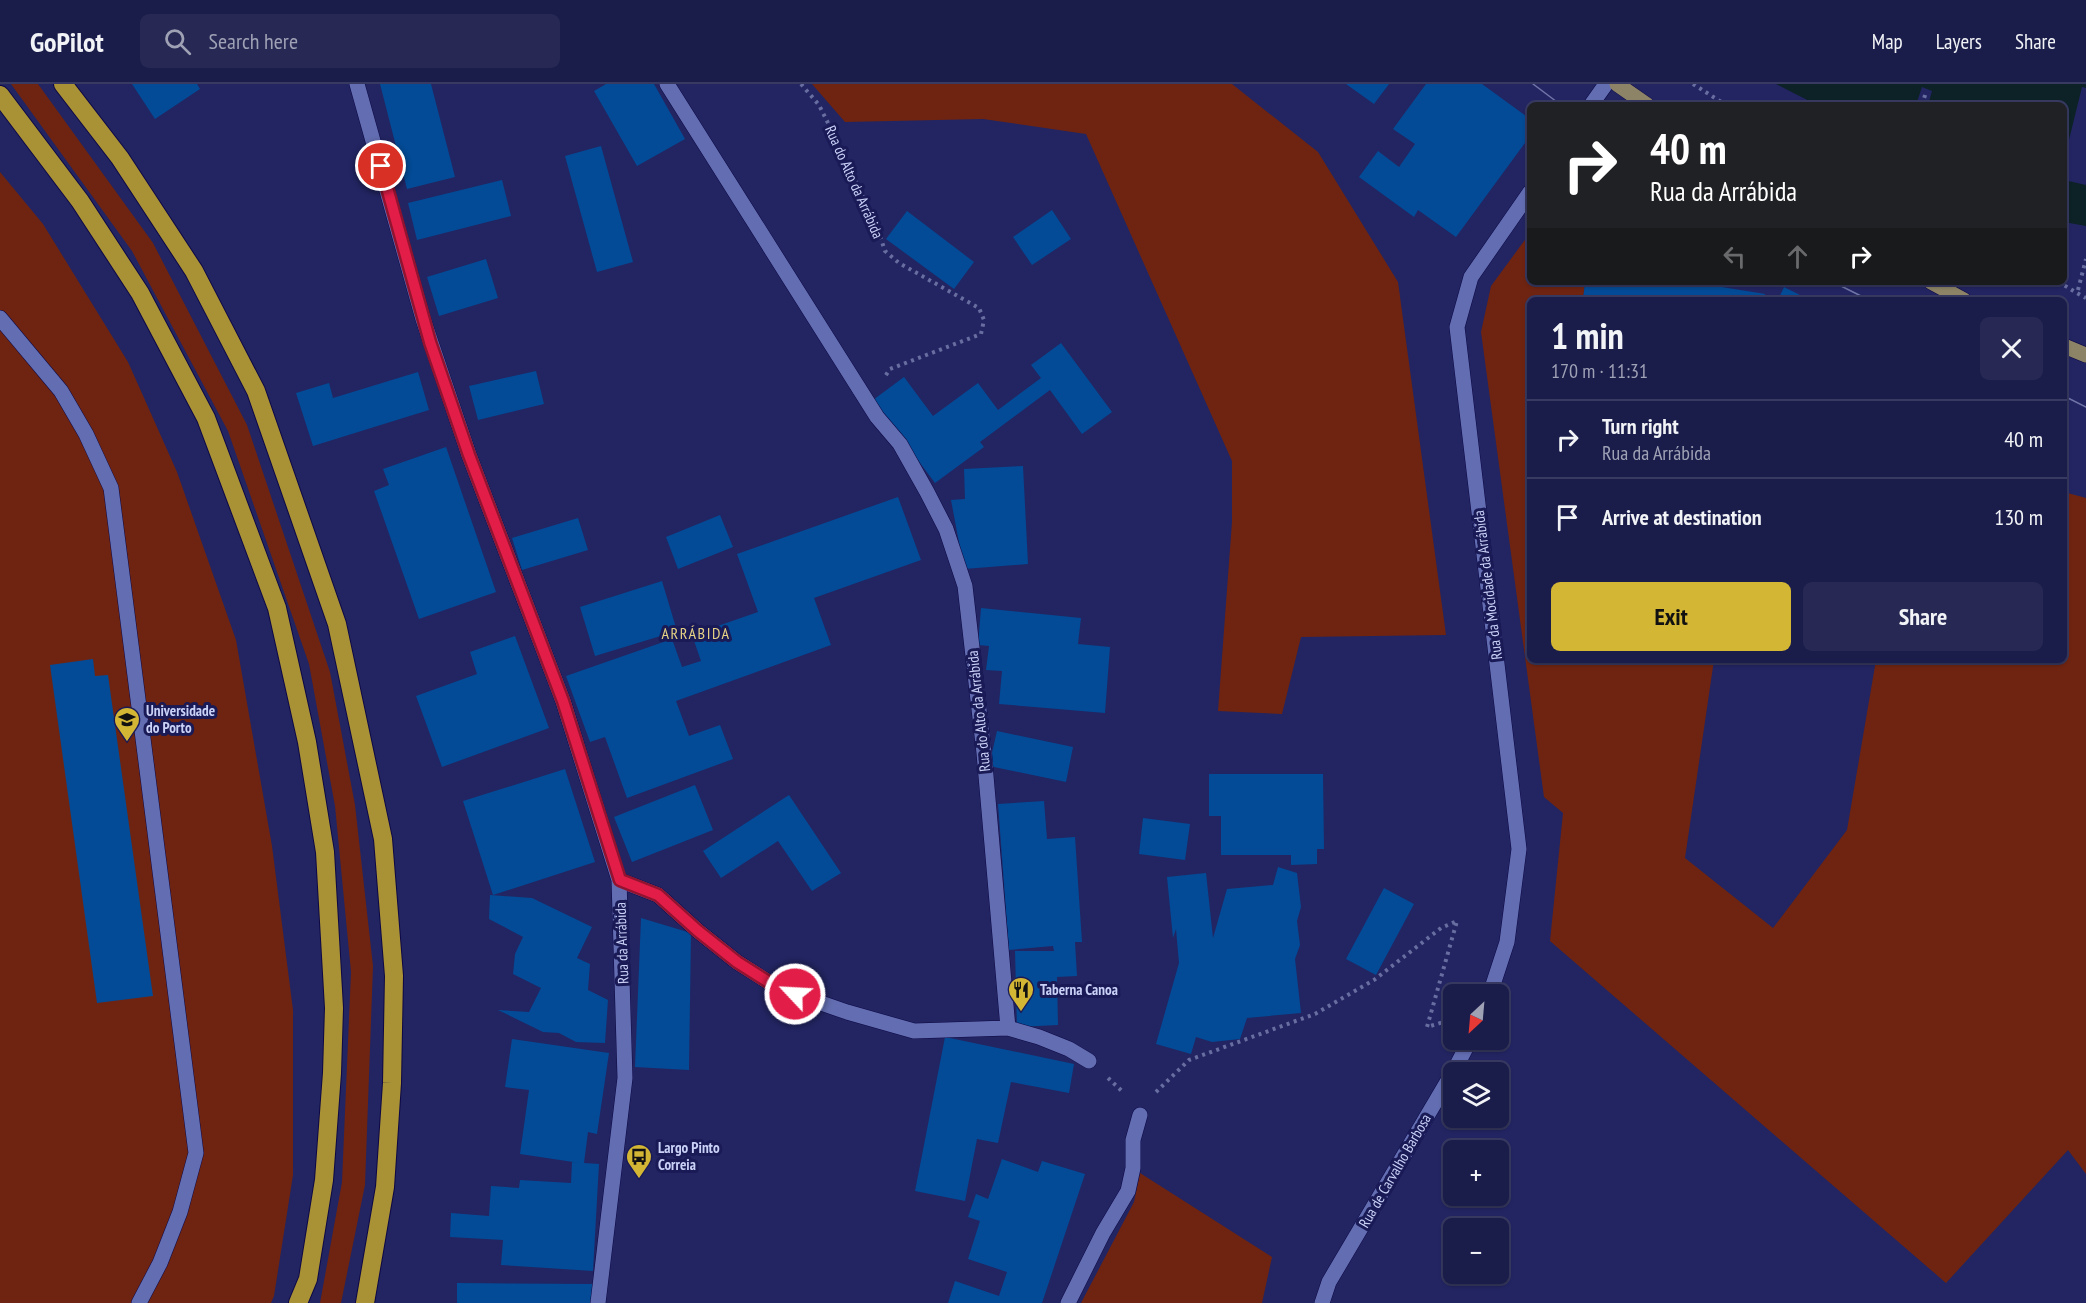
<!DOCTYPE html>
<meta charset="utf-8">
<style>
body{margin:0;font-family:"PT Sans Narrow",sans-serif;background:#272954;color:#f1f3f6;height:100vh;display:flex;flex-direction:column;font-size:22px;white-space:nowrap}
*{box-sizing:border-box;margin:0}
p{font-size:20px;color:#9fa1b5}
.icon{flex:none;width:33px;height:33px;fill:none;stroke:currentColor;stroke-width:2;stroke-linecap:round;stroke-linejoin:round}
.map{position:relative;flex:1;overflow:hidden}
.sheet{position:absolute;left:1527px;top:213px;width:540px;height:366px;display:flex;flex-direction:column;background:#1a1c4a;border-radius:9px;box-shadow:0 2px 4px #0004,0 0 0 2px #383a62}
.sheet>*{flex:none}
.banner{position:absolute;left:1527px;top:18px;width:540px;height:183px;border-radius:9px;box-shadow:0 2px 4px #0004,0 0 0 2px #383a62;background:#202124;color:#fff;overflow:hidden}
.needle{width:39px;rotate:206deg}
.tools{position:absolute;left:1443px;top:900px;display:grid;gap:12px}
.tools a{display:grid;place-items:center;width:66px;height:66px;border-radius:9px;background:#1a1c4a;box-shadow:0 2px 4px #0004,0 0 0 2px #383a62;font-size:30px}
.pin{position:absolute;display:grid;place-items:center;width:51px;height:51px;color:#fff;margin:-26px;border:3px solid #fff;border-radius:50%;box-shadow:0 2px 6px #0007}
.me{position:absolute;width:66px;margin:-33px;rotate:295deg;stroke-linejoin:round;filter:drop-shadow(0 0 4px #0008)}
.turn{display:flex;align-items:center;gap:21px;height:126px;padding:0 24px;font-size:27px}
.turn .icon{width:78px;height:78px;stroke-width:2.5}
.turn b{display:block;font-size:42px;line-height:51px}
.lanes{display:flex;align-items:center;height:57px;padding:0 24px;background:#0003;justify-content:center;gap:30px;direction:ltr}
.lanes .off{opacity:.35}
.round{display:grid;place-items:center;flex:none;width:63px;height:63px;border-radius:9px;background:#272954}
.head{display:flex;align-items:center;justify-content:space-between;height:102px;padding:0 24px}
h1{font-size:36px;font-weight:600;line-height:45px}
.cta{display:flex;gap:12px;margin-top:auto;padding:12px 24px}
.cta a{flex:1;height:69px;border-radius:9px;background:#d4b635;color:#111;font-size:24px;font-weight:600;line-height:69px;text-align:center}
.cta a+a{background:#272954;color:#f1f3f6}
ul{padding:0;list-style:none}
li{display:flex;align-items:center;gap:18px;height:78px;padding:0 24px;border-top:2px solid #383a62}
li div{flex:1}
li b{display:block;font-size:22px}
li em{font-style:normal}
header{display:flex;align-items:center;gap:36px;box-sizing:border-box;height:84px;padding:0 30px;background:#1a1c4a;border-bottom:2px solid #383a62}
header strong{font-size:28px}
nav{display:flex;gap:33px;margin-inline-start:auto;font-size:21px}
.search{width:420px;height:54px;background:#272954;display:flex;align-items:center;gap:15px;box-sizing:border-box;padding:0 21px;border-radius:9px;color:#9fa1b5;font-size:22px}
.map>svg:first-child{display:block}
.green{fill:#6f2411}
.water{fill:#0d2226}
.pier{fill:#222562}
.building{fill:#034b96}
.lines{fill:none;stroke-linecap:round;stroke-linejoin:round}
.service-casing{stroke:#0e0845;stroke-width:16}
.minor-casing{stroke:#0e0845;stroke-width:16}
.primary-casing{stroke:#0e0845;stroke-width:16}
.motorway-casing{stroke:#0e0845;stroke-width:20}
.path{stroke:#696ea1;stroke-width:4;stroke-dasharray:3 4.5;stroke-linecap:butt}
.service{stroke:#636eb2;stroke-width:15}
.minor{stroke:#636eb2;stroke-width:15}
.primary{stroke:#8d8467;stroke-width:15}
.motorway{stroke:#a99235;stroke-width:18}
.tram{stroke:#7075a7;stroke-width:1.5}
.route-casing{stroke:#92132f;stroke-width:15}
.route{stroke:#e11d48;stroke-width:10}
.labels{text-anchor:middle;stroke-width:6;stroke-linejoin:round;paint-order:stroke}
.street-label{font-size:15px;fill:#c9d1f7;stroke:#191a56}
.poi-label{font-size:15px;font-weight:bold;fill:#c9d1f7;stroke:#191a56;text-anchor:start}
.neighbourhood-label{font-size:16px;letter-spacing:1.5px;fill:#e7d385;stroke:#191a56}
</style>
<header>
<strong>GoPilot</strong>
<div class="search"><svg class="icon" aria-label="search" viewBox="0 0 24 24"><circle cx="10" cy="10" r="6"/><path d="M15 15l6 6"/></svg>Search here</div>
<nav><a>Map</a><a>Layers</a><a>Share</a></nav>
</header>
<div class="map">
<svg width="2086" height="1219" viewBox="0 0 2086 1219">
<rect width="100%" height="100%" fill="#222562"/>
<path class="green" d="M11 0H38L153 159 247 341 330 588 355 721 373 882 365 1101 341 1219H320L342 1098 351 888 335 722 309 580 228 347 132 167Z
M812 0H1232L1318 68 1398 198 1446 551 1301 553 1282 630 1218 627 1232 438V377L1086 50 983 35 845 38Z
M0 88 43 140 128 278 177 388 236 556 272 762 293 926V1091L274 1212 271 1219H0Z
M1530 149V198H1585L1583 216H1530V576H1714L1685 774 1773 844 1847 746 1876 576H2064V408L2086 414V1090L2068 1066 1946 1199 1550 857 1563 729 1544 713 1481 248 1491 202Z
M1140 1089 1272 1173 1262 1219H1081L1134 1118Z"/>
<path class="water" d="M1776 0H2086V142L2064 138V21H1817Z"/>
<path class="pier" d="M1922 3 1932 7 1928 21H1916Z
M2082 3 2086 4V101L2064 96V76Z"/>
<path class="building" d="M132 0H197L200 5 155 35Z
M380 0H431L455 93 407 105Z
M606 0H654L685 55 637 82 594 7Z
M1346 0H1389L1374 20Z
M1426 0H1482L1530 35V52L1456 153 1418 126 1414 133 1359 93 1378 67 1399 83 1415 60 1393 45Z
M601 62 633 178 597 188 565 72Z
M502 96 511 132 417 156 408 119Z
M1052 126 1071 155 1032 181 1013 153Z
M907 127 974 178 954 205 886 155Z
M486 175 498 214 439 232 427 193Z
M1585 198H1691L1765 210 1764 216H1583Z
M1784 203 1810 216H1778Z
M1061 259 1112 328 1082 350 1050 306 980 358 984 363 935 399 873 316 904 293 933 332 978 299 998 326 1041 294 1031 281Z
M536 287 544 320 478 336 469 302Z
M418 288 429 326 313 362 296 309 329 299 333 314Z
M446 363 496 508 419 535 374 407 389 401 383 385Z
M1023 382 1028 480 964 485 951 416 965 415 964 385Z
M898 413 921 476 814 514 831 561 676 617 689 652 720 641 733 675 627 714 605 653 590 658 566 592 672 555 682 583 701 577 692 551 758 528 737 470Z
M720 431 733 463 678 485 666 453Z
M578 434 588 466 522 486 512 454Z
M662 497 677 547 595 572 580 523Z
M981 524 1081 534 1078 560 1110 563 1105 629 999 620 1002 587 986 586 989 562 978 561Z
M515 552 549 644 442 683 416 612 477 590 470 568Z
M93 575 95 592 108 591 153 912 97 919 50 581Z
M997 647 1073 663 1066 698 989 682Z
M565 685 595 778 493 811 463 717Z
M1209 690H1323L1324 765H1317V780L1291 781V771H1221V732H1209Z
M695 701 713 746 632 778 614 733Z
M789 711 841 789 812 807 778 757 721 794 703 767Z
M1044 717 1047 755 1075 753 1082 858H1075L1077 892 1057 893 1058 941 1017 943 1015 867H1054L1053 862 1009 866 998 720Z
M1143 734 1190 740 1185 776 1139 770Z
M1278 783 1297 789 1301 823 1297 837 1300 861 1295 875 1301 929 1247 934 1240 955 1212 958 1196 953 1191 970 1156 960 1179 879 1176 845 1173 854 1167 793 1206 789 1213 854 1227 805 1273 801Z
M1384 804 1414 820 1376 891 1346 875Z
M490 811 532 814 592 843 577 874 590 880 588 906 608 916 605 959 576 958 559 949 543 948 498 926 529 928 541 904 513 890 515 870 523 853 489 835Z
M641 834 691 849 689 986 635 983Z
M945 953 1074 980 1069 1009 1011 998 998 1059 977 1055 965 1117 915 1107Z
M512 955 609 969 597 1050 588 1048 584 1079 599 1080 593 1187 501 1181 503 1156 450 1153 451 1129 489 1132 491 1102 519 1104 520 1096 571 1099 572 1078 580 1079 520 1070 529 1006 505 1003Z
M1002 1075 1038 1088 1042 1077 1085 1090 1042 1219H948L955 1197 999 1212 1007 1188 968 1175 980 1137 968 1133 976 1110 988 1115Z
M457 1199 592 1200V1219H457Z"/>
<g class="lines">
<defs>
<path id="service" d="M0 234 61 307 86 350 111 404 196 1069 180 1128 160 1179 139 1219"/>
<path id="minor" d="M357 0 423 235 469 371 563 617 619 796 625 994 598 1219
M667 0 877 333 900 360 927 408 946 445 965 502 984 669 1008 944
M1591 21 1606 0
M619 796 658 811 698 847 737 878 778 904 847 928 914 947 1008 944 1039 953 1069 965 1089 977
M1490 910 1507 858 1519 765 1457 243 1471 193 1530 108
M1068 1219 1103 1149 1128 1107 1133 1084V1056L1140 1031
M1322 1219 1329 1198 1456 983 1470 956"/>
<path id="primary" d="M1617 0 1647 21
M1931 198 1964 216
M2064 262 2086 271"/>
<path id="motorway" d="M63 0 120 74 194 187 256 307 337 540 383 755 394 892 392 999 385 1103 365 1219
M0 11 80 117 140 209 206 334 277 524 307 658 325 768 334 924 332 989 324 1096 308 1195 298 1219"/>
</defs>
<use href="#service" class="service-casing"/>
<use href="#minor" class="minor-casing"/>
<use href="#primary" class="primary-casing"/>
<use href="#motorway" class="motorway-casing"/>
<path class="path" d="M801 0 819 21 835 53 877 143 885 167 899 179 979 224 984 236 981 250 890 285 884 294
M1693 0 1726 21
M1922 21 1926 8
M2058 198C2068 203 2076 209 2086 214
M2078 206 2086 175
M1108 994 1124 1009
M1156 1008 1189 976 1315 930 1374 896 1441 844 1457 837 1427 943 1450 936"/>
<use href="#service" class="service"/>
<use href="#minor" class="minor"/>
<use href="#primary" class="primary"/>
<use href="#motorway" class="motorway"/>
<path class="tram" d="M1533 0 1561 21
M1833 198 1869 216
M2064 312 2086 323"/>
</g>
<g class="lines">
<defs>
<path id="route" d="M381 82 430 258 469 371 563 617 620 796 658 811 698 847 737 878 778 904 795 910"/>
</defs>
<use href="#route" class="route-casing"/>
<use href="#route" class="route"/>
</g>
<defs>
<symbol id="university-pin" viewBox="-11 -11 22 30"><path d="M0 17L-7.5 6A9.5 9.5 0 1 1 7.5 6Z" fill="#d4b635" stroke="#191a56"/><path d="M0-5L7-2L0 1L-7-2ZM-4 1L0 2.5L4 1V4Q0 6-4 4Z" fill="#111"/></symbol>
<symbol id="restaurant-pin" viewBox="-11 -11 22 30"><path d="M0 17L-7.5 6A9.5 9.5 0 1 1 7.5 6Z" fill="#d4b635" stroke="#191a56"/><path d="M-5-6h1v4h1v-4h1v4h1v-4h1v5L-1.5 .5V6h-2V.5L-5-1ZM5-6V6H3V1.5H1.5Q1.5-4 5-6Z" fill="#111"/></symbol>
<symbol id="bus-pin" viewBox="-11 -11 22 30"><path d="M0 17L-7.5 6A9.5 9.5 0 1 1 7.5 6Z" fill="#d4b635" stroke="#191a56"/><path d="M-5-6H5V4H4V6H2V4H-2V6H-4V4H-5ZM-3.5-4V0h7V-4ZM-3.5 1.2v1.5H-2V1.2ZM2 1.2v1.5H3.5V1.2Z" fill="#111"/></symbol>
</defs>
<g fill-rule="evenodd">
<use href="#university-pin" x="112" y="621" width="30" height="40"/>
<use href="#restaurant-pin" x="1006" y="891" width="30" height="40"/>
<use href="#bus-pin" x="624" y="1058" width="30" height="40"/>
</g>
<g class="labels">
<g class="street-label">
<text transform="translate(854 98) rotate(66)" y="5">Rua do Alto da Arrábida</text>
<text transform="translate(1488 501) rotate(-97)" y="5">Rua da Mocidade da Arrábida</text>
<text transform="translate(979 627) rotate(-96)" y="5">Rua do Alto da Arrábida</text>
<text transform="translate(622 859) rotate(-92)" y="5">Rua da Arrábida</text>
<text transform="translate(1395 1087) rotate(-60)" y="5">Rua de Carvalho Barbosa</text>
</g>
<g class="poi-label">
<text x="146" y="632">Universidade<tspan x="146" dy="17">do Porto</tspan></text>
<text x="1040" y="911">Taberna Canoa</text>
<text x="658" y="1069">Largo Pinto<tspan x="658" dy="17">Correia</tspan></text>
</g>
<g class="neighbourhood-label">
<text x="696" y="555">ARRÁBIDA</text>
</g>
</g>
</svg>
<div class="tools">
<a><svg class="needle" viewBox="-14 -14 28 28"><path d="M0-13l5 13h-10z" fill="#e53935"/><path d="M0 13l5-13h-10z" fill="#9fa1b5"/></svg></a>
<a><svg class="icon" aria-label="layers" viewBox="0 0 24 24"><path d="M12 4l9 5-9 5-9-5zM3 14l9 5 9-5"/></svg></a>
<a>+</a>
<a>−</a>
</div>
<div class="pin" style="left:381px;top:82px;background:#d93025"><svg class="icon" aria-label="arrive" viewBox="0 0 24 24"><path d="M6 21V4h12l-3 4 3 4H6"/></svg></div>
<svg class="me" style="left:795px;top:910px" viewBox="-20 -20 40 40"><circle r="17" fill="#e11d48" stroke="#fff" stroke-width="3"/><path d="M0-11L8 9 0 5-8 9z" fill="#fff"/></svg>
<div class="banner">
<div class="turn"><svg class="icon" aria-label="right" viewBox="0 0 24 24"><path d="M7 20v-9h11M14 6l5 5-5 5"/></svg><div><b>40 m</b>Rua da Arrábida</div></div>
<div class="lanes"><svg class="icon off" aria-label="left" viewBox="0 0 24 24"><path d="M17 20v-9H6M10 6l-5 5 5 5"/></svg><svg class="icon off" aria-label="ahead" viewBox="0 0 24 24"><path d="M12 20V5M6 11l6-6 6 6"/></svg><svg class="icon" aria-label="right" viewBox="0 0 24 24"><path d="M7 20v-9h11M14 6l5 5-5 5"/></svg></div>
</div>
<section class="sheet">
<div class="head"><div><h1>1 min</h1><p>170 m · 11:31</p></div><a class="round"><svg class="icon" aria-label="close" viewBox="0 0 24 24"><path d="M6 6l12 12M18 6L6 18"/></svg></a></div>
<ul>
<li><svg class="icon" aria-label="right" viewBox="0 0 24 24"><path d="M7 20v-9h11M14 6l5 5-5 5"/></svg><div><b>Turn right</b><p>Rua da Arrábida</p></div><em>40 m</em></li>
<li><svg class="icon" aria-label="arrive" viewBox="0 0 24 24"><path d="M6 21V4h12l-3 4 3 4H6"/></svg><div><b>Arrive at destination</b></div><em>130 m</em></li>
</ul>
<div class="cta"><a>Exit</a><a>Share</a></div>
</section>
</div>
